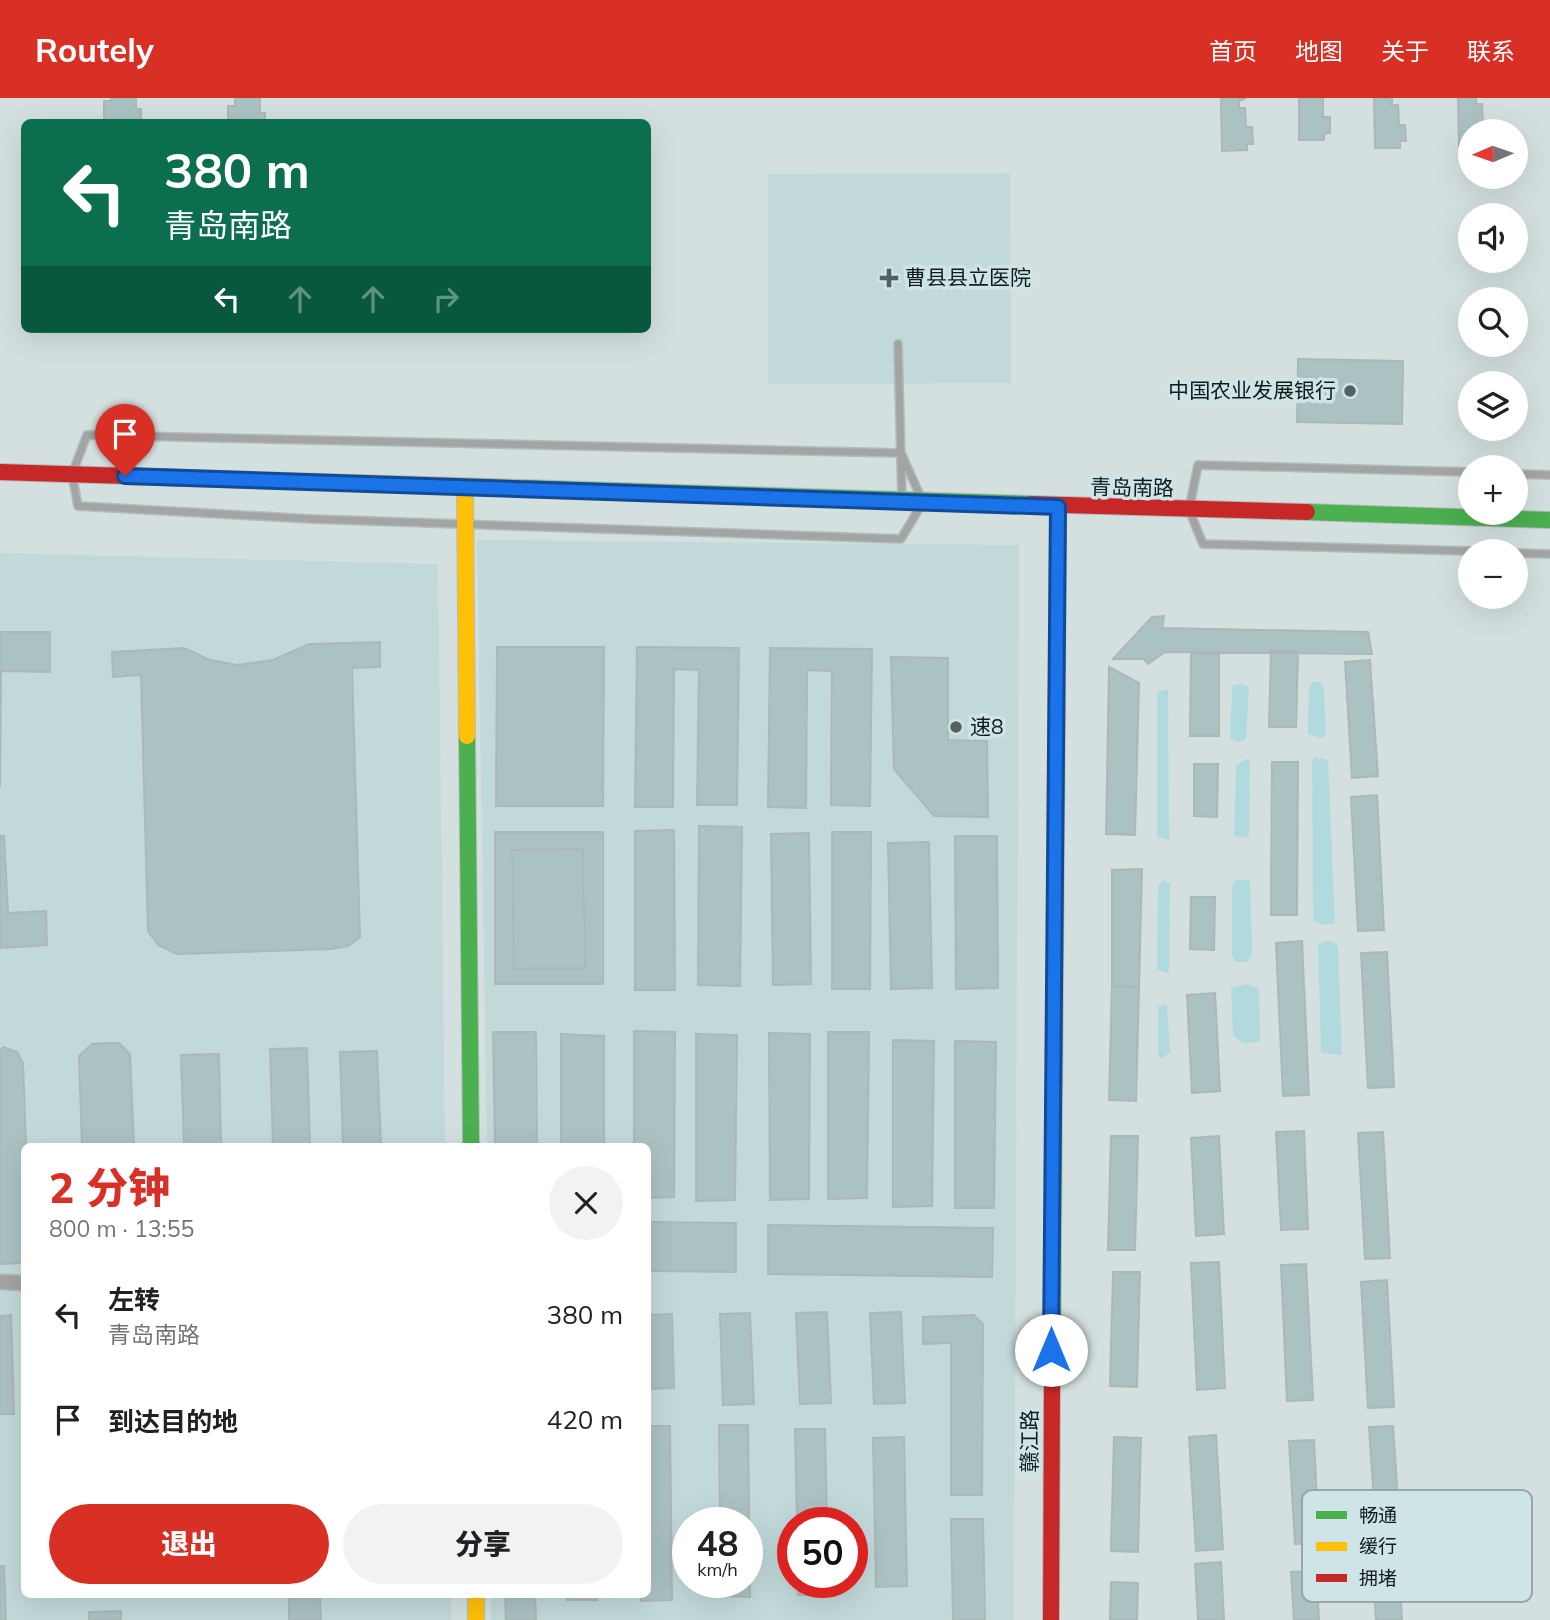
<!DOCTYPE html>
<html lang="zh">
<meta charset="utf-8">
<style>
body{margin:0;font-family:Mulish,"Noto Sans SC",sans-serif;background:#f2f2f2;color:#202124;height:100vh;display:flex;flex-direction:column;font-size:26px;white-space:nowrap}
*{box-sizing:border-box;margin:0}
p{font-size:23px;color:#757577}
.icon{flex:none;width:38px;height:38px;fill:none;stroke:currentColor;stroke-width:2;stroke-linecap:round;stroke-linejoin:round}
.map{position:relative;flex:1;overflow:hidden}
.panel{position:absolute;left:21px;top:1045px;width:630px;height:455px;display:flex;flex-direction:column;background:#fff;border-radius:10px;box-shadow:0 7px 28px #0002}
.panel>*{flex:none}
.banner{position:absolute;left:21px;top:21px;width:630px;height:214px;border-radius:10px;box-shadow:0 7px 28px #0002;background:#0b6e4f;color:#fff;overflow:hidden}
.needle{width:46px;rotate:268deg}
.buttons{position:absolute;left:1458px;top:21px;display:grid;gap:14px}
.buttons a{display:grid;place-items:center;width:70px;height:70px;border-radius:50%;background:#fff;box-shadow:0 7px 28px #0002;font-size:35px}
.speed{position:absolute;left:672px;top:1409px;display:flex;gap:14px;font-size:35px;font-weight:700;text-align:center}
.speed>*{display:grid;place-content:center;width:91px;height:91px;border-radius:50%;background:#fff;box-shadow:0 7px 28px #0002;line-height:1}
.speed small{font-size:18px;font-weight:400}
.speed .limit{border:10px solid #d22;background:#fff;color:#111}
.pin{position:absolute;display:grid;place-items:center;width:60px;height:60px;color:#fff;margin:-72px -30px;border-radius:50% 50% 50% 0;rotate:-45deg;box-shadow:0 0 7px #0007}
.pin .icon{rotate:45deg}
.me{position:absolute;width:77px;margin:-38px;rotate:0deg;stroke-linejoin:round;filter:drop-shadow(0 0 5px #0008)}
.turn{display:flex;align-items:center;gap:24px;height:147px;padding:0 28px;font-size:32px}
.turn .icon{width:91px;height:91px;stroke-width:2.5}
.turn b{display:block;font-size:49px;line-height:60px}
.lanes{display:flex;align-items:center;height:66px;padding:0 28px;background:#0003;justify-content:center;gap:35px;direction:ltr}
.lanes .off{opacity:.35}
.round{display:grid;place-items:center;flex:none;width:74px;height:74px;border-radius:37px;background:#f2f2f2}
.head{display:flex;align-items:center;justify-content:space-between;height:119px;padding:0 28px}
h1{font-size:42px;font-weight:800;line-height:52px;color:#d93025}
.cta{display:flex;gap:14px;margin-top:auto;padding:14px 28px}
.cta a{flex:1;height:80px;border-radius:42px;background:#d93025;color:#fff;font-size:28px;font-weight:800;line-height:80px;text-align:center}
.cta a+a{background:#f2f2f2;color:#202124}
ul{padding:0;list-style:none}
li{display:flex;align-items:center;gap:21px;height:105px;padding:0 28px}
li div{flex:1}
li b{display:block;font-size:26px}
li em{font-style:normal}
header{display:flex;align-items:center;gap:42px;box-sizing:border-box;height:98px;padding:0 35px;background:#d93025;color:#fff}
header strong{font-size:33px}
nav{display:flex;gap:38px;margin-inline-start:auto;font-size:24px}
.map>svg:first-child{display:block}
.built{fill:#c2d9da;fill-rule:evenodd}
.green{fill:#b0dade}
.building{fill:#abc2c3;stroke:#aeb7b8;stroke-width:2;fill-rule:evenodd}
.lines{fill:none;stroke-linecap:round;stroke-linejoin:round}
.lane-casing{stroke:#b2bcbc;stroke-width:10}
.street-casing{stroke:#b2bcbc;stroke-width:17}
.fast-casing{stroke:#b2bcbc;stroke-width:18}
.slow-casing{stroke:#b2bcbc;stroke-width:18}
.jam-casing{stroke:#b2bcbc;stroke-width:18}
.lane{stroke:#a3a4a4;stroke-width:7}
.street{stroke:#a3a4a4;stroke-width:14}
.fast{stroke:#4caf50;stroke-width:16}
.slow{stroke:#ffc107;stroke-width:16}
.jam{stroke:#c62828;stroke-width:16}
.route-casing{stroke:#114b97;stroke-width:18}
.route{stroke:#1a73e8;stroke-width:12}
.poi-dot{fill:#565f5f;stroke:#cee4e6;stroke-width:2.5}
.labels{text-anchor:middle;stroke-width:7;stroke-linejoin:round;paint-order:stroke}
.poi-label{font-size:21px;fill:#121a1a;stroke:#cee4e6;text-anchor:start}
.street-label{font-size:21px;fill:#121a1a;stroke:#cee4e6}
.key{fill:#cee4e6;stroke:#96a7a9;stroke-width:2}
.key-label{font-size:19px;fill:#121a1a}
</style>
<header>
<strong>Routely</strong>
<nav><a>首页</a><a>地图</a><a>关于</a><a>联系</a></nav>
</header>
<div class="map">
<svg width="1550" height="1522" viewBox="0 0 1550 1522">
<rect width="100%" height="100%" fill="#d4e0e0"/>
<path class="built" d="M1010 75 1011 285 768 286V76Z
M477 442 1019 447 1014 1522H491V1496H648V1048H487ZM688 1424H747V1484H688ZM793 1424H852V1484H793Z
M0 455 438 466 445 1048H24V1496H451V1522H0Z"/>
<path class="green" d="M1313 584H1320L1324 591 1326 637 1321 640 1308 636 1309 590Z
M1242 586 1249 589 1246 641 1239 644 1230 641 1232 594 1233 587Z
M1168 591 1169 742 1157 739V594Z
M1315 659 1328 662 1335 825 1322 827 1313 822 1312 663Z
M1247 661 1250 664 1249 738 1243 740 1234 738 1236 667Z
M1250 781 1252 855 1248 864H1235L1232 857V790L1234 783Z
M1165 782 1170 786 1169 875 1157 872 1158 791 1159 786Z
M1329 842 1338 847 1342 957 1321 955 1318 846Z
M1247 886 1259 891 1260 943 1244 946 1233 938 1231 890Z
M1167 906 1170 954 1161 961 1158 955V908Z"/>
<path class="building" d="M111 0H136V11H141V24H104V3H111Z
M235 0H260V15H265V24H228V8H235Z
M1221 0H1246L1239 3V10H1245L1246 29H1252L1253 46H1247V52L1222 53Z
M1299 0H1323V19H1330V35L1324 36V42H1299Z
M1374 0H1392V7H1398L1399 27H1405L1406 43H1400V50H1375Z
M1458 0H1476V6H1482L1483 26 1489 25V33H1470V49H1459Z
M1298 261 1403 263 1402 326 1297 324Z
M1164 518 1162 530 1368 534 1372 556 1165 554 1148 566 1144 561H1113L1152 519Z
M0 534H50V574L1 573 0 689Z
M380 544V569L352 570 360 839 348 848 331 851 177 856 158 847 148 833 141 577 113 579 112 554 184 550 210 562 237 567 273 562 309 546Z
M497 549H604L603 708H496Z
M637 549 739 550 737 707H697L699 572 674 571 673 709H635Z
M770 550 872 551 870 708 831 707 832 573 807 572 806 710 768 709Z
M1271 553 1298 554 1296 629H1269Z
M1191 555 1219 556V638H1190Z
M891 559 948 560V642L987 643 988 719 934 718 894 671Z
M1370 562 1378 678 1352 680 1345 564Z
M1109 569 1139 585 1135 737 1106 736Z
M1272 664H1298L1297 817H1271Z
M1194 666H1218L1217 719 1194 718Z
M1377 697 1384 832 1358 833 1351 699Z
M699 728 742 729 740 888 698 887Z
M674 732 675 892H635V733Z
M495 734H603V886H495ZM583 751 585 870 514 871 512 752Z
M832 734H871L870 891H832Z
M809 735 811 886 773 887 771 736Z
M0 738H4L8 815 46 813 47 847 0 850Z
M955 738H997L998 890 956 891Z
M929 744 932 890 891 891 888 745Z
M583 751 585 870 514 871 512 752Z
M1142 771 1139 889 1112 888V772Z
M1191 799H1215L1214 852 1190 851Z
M1302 843 1309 997 1283 998 1276 845Z
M1387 854 1394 989 1368 990 1361 855Z
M1112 888 1139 889 1136 1003 1109 1002Z
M1215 895 1220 993 1192 995 1187 897Z
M634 933 675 934 674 1099 648 1100V1048H634Z
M493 934H536L537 1048H495Z
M828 934H869L867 1100 828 1101Z
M769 935 810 936 809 1101 770 1102Z
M561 936 604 938V1048H561Z
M696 936 737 937 735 1102 696 1103Z
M893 942 934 943 932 1108 893 1109Z
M955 943 996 944 994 1110H955Z
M104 945H119L130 956 134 1048H82L79 958 92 946Z
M3 949 17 954 23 965 26 1048 24 1165 0 1166V953Z
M307 950 310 1048H273L270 951Z
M377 953 381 1048H343L340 954Z
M219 956 221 1048H184L181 957Z
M1304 1033 1308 1131 1281 1132 1276 1034Z
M1383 1034 1390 1160 1365 1161 1358 1035Z
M1111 1038H1138L1135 1152H1108Z
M1219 1038 1224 1136 1196 1138 1191 1040Z
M648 1124 736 1125V1174L648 1173Z
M768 1127 993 1130 992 1179 768 1176Z
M1219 1164 1225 1290 1197 1292 1191 1165Z
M1306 1166 1313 1302 1287 1303 1281 1167Z
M1113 1174H1140L1137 1289 1110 1288Z
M1387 1182 1394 1309 1368 1310 1361 1184Z
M827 1214 831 1305 800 1306 796 1215Z
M901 1214 905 1305 874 1306 870 1215Z
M750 1215 754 1306 723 1307 720 1216Z
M672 1216 674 1290 648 1291V1217Z
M11 1217 14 1316H0V1218Z
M974 1217 983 1226 982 1397H951V1245L923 1246V1219Z
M719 1327H748L750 1499 720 1498V1484H747V1424H720Z
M648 1328H670L672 1502 641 1503V1496H648Z
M1393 1328 1401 1446 1377 1448 1369 1329Z
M795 1331H825L827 1424H797Z
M1216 1337 1223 1451 1196 1453 1189 1339Z
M904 1339 907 1488 876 1489 873 1340Z
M1114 1339 1141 1340 1138 1454 1111 1453Z
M1314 1342 1319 1445 1295 1446 1289 1343Z
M951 1421H983L985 1522H953Z
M1221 1464 1224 1522H1198L1195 1466Z
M0 1468H4L6 1522H0Z
M1316 1473 1319 1522H1294L1291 1474Z
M1399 1477 1402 1522H1376L1373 1479Z
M798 1484H828L829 1497H798Z
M1111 1484 1138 1485 1137 1522H1110Z
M505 1496H535L536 1522H506Z
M567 1496H597V1502H567Z
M320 1499 321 1522H289V1500Z
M121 1513V1522H89V1514Z"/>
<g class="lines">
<defs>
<path id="lane" d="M898 246 902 400
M87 337 901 355 923 404 901 441 312 421 78 408 72 376Z
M1470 374 1198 367 1189 412 1203 446 1470 453
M1516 376 1550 377
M1516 455 1550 456"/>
<path id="street" d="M0 1184 24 1185"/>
<path id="fast" d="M523 390 1031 406
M1307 414 1550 422
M467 638 471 1048
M1052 1288 1057 591"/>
<path id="slow" d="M222 381 523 390
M465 389 467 638
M1057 591 1058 409
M476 1496V1522"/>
<path id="jam" d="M0 374 222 381
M1031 406 1307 414
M1051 1522 1052 1288"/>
</defs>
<use href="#lane" class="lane-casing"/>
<use href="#street" class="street-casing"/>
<use href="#fast" class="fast-casing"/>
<use href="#slow" class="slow-casing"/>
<use href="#jam" class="jam-casing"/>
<use href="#lane" class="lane"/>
<use href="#street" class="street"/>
<use href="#fast" class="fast"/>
<use href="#slow" class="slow"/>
<use href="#jam" class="jam"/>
</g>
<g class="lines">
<defs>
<path id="route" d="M125 378 1058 409 1051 1252"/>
</defs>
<use href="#route" class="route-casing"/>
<use href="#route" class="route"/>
</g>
<g class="poi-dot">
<path d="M885.5 169.5h7v7h7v7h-7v7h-7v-7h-7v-7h7z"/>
<circle cx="1350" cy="293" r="7"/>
<circle cx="956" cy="629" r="7"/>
</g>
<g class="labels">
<g class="poi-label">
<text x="905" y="187">曹县县立医院</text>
<text x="1336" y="300" text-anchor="end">中国农业发展银行</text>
<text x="970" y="636">速8</text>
</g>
<g class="street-label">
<text transform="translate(1132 390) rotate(1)" y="7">青岛南路</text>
<text transform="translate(1030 1343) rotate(-90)" y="7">赣江路</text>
</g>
</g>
<rect x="1302" y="1392" width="230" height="112" rx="10" class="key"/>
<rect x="1316" y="1413" width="31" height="8" fill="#4caf50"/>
<rect x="1316" y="1444" width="31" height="9" fill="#ffc107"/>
<rect x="1316" y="1476" width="31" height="8" fill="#c62828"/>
<g class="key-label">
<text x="1359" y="1424">畅通</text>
<text x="1359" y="1455">缓行</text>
<text x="1359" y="1487">拥堵</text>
</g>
</svg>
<div class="buttons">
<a><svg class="needle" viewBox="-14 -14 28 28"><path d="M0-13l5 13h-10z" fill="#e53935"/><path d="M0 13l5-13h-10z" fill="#757577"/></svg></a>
<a><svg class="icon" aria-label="sound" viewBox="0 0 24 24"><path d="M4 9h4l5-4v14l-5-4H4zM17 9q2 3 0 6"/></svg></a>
<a><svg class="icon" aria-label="search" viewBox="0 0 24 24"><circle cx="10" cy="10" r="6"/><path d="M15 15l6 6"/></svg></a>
<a><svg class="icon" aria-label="layers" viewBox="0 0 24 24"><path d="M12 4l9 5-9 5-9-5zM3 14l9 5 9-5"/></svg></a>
<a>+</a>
<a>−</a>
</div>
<div class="speed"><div>48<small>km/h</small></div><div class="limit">50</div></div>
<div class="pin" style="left:125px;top:378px;background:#d93025"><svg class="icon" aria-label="arrive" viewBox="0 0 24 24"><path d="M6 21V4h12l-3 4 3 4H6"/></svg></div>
<svg class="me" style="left:1051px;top:1252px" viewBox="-20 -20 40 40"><circle r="19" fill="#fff"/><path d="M0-13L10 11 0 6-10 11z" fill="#1a73e8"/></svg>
<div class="banner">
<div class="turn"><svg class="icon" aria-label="left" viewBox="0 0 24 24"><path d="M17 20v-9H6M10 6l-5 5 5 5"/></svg><div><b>380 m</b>青岛南路</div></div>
<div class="lanes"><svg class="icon" aria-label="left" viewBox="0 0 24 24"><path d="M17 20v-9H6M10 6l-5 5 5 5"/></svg><svg class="icon off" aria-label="ahead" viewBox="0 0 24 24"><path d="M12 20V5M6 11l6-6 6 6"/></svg><svg class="icon off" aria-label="ahead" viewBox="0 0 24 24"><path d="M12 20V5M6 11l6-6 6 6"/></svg><svg class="icon off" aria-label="right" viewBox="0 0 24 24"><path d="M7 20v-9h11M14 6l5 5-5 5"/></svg></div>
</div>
<section class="panel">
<div class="head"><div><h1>2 分钟</h1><p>800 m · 13:55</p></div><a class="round"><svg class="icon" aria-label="close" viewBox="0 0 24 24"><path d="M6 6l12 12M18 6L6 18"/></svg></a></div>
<ul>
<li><svg class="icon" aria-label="left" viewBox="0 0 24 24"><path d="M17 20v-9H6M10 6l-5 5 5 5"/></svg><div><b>左转</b><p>青岛南路</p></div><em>380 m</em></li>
<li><svg class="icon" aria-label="arrive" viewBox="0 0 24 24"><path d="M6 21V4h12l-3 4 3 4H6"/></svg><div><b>到达目的地</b></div><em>420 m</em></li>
</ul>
<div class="cta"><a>退出</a><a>分享</a></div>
</section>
</div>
